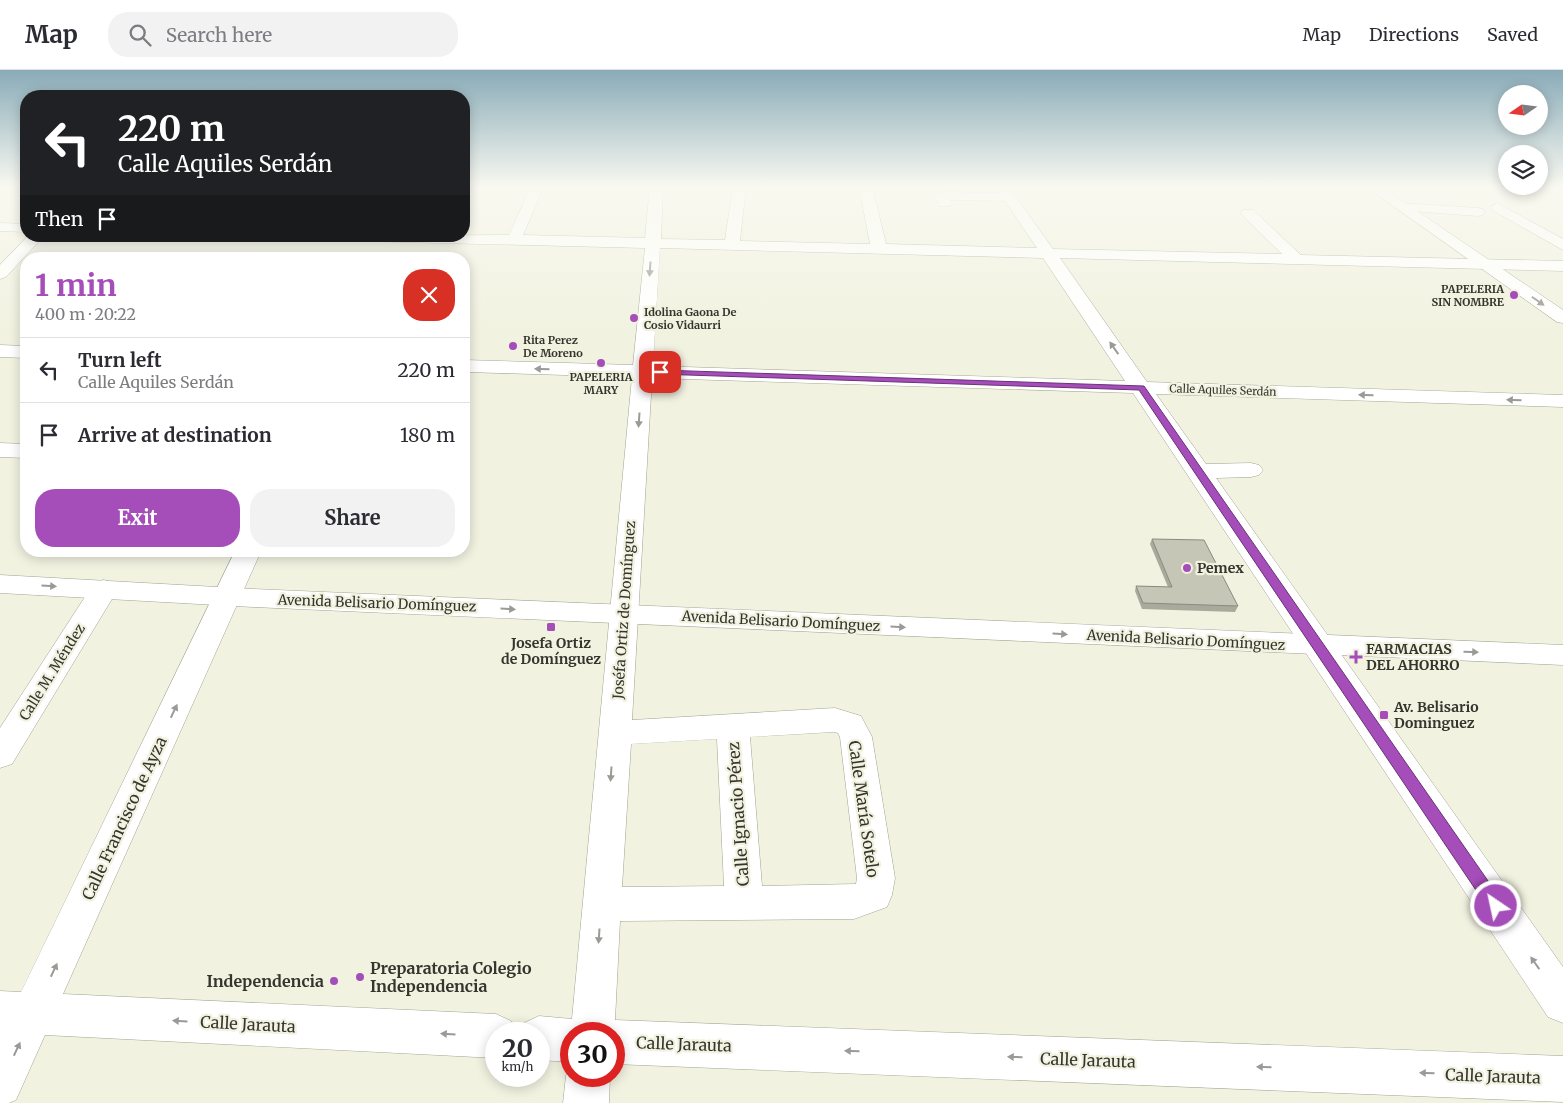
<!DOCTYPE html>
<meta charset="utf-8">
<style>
body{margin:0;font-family:Merriweather,serif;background:#f2f2f3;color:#2b2b33;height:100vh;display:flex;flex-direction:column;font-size:19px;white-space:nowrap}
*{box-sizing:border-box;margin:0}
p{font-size:16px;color:#7c7c81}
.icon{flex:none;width:28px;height:28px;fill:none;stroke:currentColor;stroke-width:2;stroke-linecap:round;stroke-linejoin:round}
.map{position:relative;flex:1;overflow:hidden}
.sheet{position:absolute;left:20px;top:182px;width:450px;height:305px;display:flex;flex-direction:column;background:#fff;border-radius:20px;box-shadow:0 2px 12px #0003}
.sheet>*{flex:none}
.top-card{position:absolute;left:20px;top:20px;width:450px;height:152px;border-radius:20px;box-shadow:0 2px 12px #0003;background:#202124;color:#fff;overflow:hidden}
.needle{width:32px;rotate:256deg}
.fabs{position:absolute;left:1498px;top:15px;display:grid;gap:10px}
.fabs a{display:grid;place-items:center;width:50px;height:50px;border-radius:50%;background:#fff;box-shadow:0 2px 12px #0003;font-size:25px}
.speed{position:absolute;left:485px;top:952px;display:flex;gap:10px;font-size:25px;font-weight:700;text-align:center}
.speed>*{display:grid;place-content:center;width:65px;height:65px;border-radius:50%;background:#fff;box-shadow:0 2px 12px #0003;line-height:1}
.speed small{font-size:12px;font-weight:400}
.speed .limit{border:8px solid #d22;background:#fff;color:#111}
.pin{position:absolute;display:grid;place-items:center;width:42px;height:42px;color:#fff;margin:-21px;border-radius:10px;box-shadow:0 2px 8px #0006}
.me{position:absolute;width:55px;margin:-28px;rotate:326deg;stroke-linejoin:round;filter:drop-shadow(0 0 4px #0008)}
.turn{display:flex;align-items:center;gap:18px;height:105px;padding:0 15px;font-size:22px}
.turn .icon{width:65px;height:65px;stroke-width:2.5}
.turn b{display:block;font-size:35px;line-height:42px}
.then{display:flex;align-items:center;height:48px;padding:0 15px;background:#0003;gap:10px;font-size:19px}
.round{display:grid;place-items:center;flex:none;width:52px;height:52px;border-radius:20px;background:#f2f2f3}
.overview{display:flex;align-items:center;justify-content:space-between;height:85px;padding:0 15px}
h1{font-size:30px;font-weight:700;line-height:38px;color:#a54db9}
.cta{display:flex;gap:10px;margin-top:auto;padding:10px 15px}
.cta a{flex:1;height:58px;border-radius:20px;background:#a54db9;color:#fff;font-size:20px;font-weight:700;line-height:58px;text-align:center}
.cta a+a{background:#f2f2f3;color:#2b2b33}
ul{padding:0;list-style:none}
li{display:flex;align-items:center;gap:15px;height:65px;padding:0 15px;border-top:1px solid #e1e1e2}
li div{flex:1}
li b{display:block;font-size:19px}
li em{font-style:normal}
header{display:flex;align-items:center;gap:30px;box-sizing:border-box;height:70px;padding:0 25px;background:#fff;border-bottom:1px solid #e1e1e2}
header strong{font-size:24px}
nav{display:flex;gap:28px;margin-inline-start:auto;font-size:18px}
.search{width:350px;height:45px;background:#f2f2f3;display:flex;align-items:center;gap:12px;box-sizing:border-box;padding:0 18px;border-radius:20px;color:#7c7c81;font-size:19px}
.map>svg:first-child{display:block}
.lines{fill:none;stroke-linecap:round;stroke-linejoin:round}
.minor-casing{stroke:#a2a391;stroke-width:1}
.major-casing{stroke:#a2a391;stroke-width:1}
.minor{fill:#fff;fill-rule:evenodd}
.major{fill:#fff;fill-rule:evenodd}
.wall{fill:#a9aa9c}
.building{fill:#c5c6b5;stroke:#8a8b7f}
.oneway{fill:#9a9a96}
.route{fill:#a54db9;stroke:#6b3278}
.poi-dot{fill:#a54db9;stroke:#f1f2e0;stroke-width:2}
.labels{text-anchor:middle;stroke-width:4.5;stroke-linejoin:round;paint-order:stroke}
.far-poi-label{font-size:11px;font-weight:bold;fill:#35352e;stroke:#f1f2e0;text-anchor:start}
.far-street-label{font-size:11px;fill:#35352e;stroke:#f1f2e0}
.poi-label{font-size:14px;font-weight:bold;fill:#35352e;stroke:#f1f2e0;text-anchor:start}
.street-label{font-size:14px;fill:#35352e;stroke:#f1f2e0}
.near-street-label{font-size:16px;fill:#35352e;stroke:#f1f2e0}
.near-poi-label{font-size:16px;font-weight:bold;fill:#35352e;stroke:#f1f2e0;text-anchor:start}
</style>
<header>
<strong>Map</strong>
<div class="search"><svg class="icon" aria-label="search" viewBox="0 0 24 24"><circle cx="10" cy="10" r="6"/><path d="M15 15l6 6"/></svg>Search here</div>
<nav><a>Map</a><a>Directions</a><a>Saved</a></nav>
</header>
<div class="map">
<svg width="1563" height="1033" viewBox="0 0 1563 1033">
<rect width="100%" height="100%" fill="#f1f2e0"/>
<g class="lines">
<defs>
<path id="minor" d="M531 116H544L523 165 645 168 650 116H663L661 169 725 170 733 116H746L740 171 870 174 859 116H872L886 174 1037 178 1005 131 950 130 952 133 950 136H940L934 126 941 122 1000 123 996 116H1008L1053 179 1282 184 1243 146 1241 143 1243 140H1253L1301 185 1563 191V201L1060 188 1147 312 1563 325V337L1156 324 1206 394 1251 393 1259 395 1263 400 1259 405 1251 407 1216 408 1563 897V953L1548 947 1133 323 652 308 632 650 835 638 861 646 872 667 895 808 892 825 887 837 854 849 620 851 615 950 1563 986V1032L614 994V964H571V992L539 990V964H519L524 953 539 946 572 949 632 307 464 302V290L633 295 645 178 362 171 357 169 355 166 509 165ZM660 178 1043 188 1125 311 653 296ZM834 662 838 663 840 667 857 808 856 814 762 816 750 667ZM717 669 724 816 622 817 631 674Z
M1403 133 1478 138 1483 139 1485 142 1483 145 1478 146 1398 140 1396 137Z
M1497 133 1563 169V180L1492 140 1490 137Z
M0 153 26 154V162L0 161Z
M28 166H44L6 207 0 209V195Z
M0 275 26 276V288L0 287Z
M0 373 26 374V388L0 387Z
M235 481H261L63 924 496 944 511 951 517 964H496V988L45 965 16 1030 9 1033H0V921L21 922Z
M104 510 114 513 118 519 12 694 0 698V658L94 513Z
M571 992V1006H610L609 1033H563L566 1006Z"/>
<path id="major" d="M1365 116H1380L1563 240V253L1557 252Z
M0 505 253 519 1563 575V595L253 537 0 523Z"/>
</defs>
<use href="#minor" class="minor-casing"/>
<use href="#major" class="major-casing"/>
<use href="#minor" class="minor"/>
<use href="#major" class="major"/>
</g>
<path class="wall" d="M1152 469 1238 536 1235 542 1142 539 1135 521 1136 516 1168 517 1150 474Z"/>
<path class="building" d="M1152 469 1204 470 1238 536 1143 533 1136 516 1172 517Z"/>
<defs><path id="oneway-solid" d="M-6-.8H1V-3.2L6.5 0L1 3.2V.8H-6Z" transform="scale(1.25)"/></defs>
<g class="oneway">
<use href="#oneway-solid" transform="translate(650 199) rotate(94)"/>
<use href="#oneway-solid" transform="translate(1538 231) rotate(35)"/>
<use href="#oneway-solid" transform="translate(1114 278) rotate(-125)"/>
<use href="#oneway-solid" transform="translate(542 299) rotate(-178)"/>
<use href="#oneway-solid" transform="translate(1366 325) rotate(-178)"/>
<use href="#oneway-solid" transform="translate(1514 330) rotate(-178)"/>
<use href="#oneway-solid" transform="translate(639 350) rotate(94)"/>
<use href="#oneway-solid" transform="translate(49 516) rotate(3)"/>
<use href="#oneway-solid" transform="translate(508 539) rotate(3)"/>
<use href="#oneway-solid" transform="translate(898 557) rotate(3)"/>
<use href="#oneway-solid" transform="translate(1060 564) rotate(3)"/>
<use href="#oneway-solid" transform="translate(1471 582) rotate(2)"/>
<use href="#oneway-solid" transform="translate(174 641) rotate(-65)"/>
<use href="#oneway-solid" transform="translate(611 704) rotate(94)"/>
<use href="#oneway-solid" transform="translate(599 866) rotate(94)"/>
<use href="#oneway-solid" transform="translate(1535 893) rotate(-125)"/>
<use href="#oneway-solid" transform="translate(54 900) rotate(-65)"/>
<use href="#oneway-solid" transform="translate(180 951) rotate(-177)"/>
<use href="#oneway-solid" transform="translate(448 964) rotate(-177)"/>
<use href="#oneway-solid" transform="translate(17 979) rotate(-65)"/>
<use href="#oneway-solid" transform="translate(852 981) rotate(-178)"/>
<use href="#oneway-solid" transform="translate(1015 987) rotate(-178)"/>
<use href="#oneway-solid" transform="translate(1264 997) rotate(-178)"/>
<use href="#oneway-solid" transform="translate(1427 1003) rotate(-178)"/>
</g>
<linearGradient id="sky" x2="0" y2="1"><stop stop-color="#89abb8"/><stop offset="0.45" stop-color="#f9f9f1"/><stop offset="1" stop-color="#f9f9f1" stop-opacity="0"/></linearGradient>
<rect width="1563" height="260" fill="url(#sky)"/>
<path class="route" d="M660 300 1144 316 1502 831 1504 836 1502 841 1496 843 1490 841 1139 320 657 304 656 302Z"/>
<g class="poi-dot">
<circle cx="1514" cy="225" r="5"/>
<circle cx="634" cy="248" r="5"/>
<circle cx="513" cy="276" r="5"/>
<circle cx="601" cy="293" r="5"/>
<circle cx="1187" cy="498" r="5"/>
<rect x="546" y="552" width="10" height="10" rx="2.5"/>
<path d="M1353.5 579.5h5v5h5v5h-5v5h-5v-5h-5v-5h5z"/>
<rect x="1379" y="640" width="10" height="10" rx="2.5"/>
<circle cx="360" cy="907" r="5"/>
<circle cx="334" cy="911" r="5"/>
</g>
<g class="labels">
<g class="far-poi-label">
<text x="1504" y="223" text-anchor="end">PAPELERIA<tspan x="1504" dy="13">SIN NOMBRE</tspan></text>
<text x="644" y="246">Idolina Gaona De<tspan x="644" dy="13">Cosio Vidaurri</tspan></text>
<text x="523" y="274">Rita Perez<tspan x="523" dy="13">De Moreno</tspan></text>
<text x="601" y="311" text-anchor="middle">PAPELERIA<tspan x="601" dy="13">MARY</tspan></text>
</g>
<g class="far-street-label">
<text transform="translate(1223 320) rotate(2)" y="4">Calle Aquiles Serdán</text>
</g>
<g class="poi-label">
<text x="1197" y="503">Pemex</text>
<text x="551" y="578" text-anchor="middle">Josefa Ortiz<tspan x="551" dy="16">de Domínguez</tspan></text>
<text x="1366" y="584">FARMACIAS<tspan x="1366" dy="16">DEL AHORRO</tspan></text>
<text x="1394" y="642">Av. Belisario<tspan x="1394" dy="16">Dominguez</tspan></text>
</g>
<g class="street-label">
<text transform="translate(377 533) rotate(2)" y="5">Avenida Belisario Domínguez</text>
<text transform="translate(624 540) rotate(-86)" y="5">Joséfa Ortiz de Domínguez</text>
<text transform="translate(781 551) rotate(3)" y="5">Avenida Belisario Domínguez</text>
<text transform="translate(1186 570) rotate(3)" y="5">Avenida Belisario Domínguez</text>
<text transform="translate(52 602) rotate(-58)" y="5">Calle M. Méndez</text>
</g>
<g class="near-street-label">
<text transform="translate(864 739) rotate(82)" y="6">Calle María Sotelo</text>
<text transform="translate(738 744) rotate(-94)" y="6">Calle Ignacio Pérez</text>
<text transform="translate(124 748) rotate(-65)" y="6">Calle Francisco de Ayza</text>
<text transform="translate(248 954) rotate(3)" y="6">Calle Jarauta</text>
<text transform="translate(684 974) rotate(2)" y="6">Calle Jarauta</text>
<text transform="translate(1088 990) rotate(2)" y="6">Calle Jarauta</text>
<text transform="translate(1493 1006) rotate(2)" y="6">Calle Jarauta</text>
</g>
<g class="near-poi-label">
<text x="370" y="904">Preparatoria Colegio<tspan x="370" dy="18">Independencia</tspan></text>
<text x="324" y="917" text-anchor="end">Independencia</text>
</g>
</g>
</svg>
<div class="fabs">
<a><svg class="needle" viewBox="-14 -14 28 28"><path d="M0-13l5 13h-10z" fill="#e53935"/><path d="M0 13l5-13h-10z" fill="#7c7c81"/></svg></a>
<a><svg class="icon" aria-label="layers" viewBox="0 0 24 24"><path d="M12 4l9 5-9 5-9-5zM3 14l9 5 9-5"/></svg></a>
</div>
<div class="speed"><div>20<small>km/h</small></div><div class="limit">30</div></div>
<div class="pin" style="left:660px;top:302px;background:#d93025"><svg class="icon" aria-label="arrive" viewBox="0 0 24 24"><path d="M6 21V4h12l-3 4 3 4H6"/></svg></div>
<svg class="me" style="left:1496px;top:836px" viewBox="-20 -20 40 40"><circle r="17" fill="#a54db9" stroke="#fff" stroke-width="3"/><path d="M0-11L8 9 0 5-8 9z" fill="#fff"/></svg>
<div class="top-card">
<div class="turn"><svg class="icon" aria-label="left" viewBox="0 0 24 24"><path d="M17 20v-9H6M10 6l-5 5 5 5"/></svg><div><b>220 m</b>Calle Aquiles Serdán</div></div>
<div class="then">Then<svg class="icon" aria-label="arrive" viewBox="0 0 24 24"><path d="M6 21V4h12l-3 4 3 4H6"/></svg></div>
</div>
<section class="sheet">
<div class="overview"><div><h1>1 min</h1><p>400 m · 20:22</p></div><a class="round" style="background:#d93025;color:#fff"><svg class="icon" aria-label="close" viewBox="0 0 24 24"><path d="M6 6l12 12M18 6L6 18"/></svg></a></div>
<ul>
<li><svg class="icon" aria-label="left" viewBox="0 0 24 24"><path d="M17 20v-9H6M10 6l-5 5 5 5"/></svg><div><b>Turn left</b><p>Calle Aquiles Serdán</p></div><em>220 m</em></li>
<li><svg class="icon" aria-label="arrive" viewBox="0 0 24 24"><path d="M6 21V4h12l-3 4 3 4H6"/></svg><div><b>Arrive at destination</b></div><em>180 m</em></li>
</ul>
<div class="cta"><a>Exit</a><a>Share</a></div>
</section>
</div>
